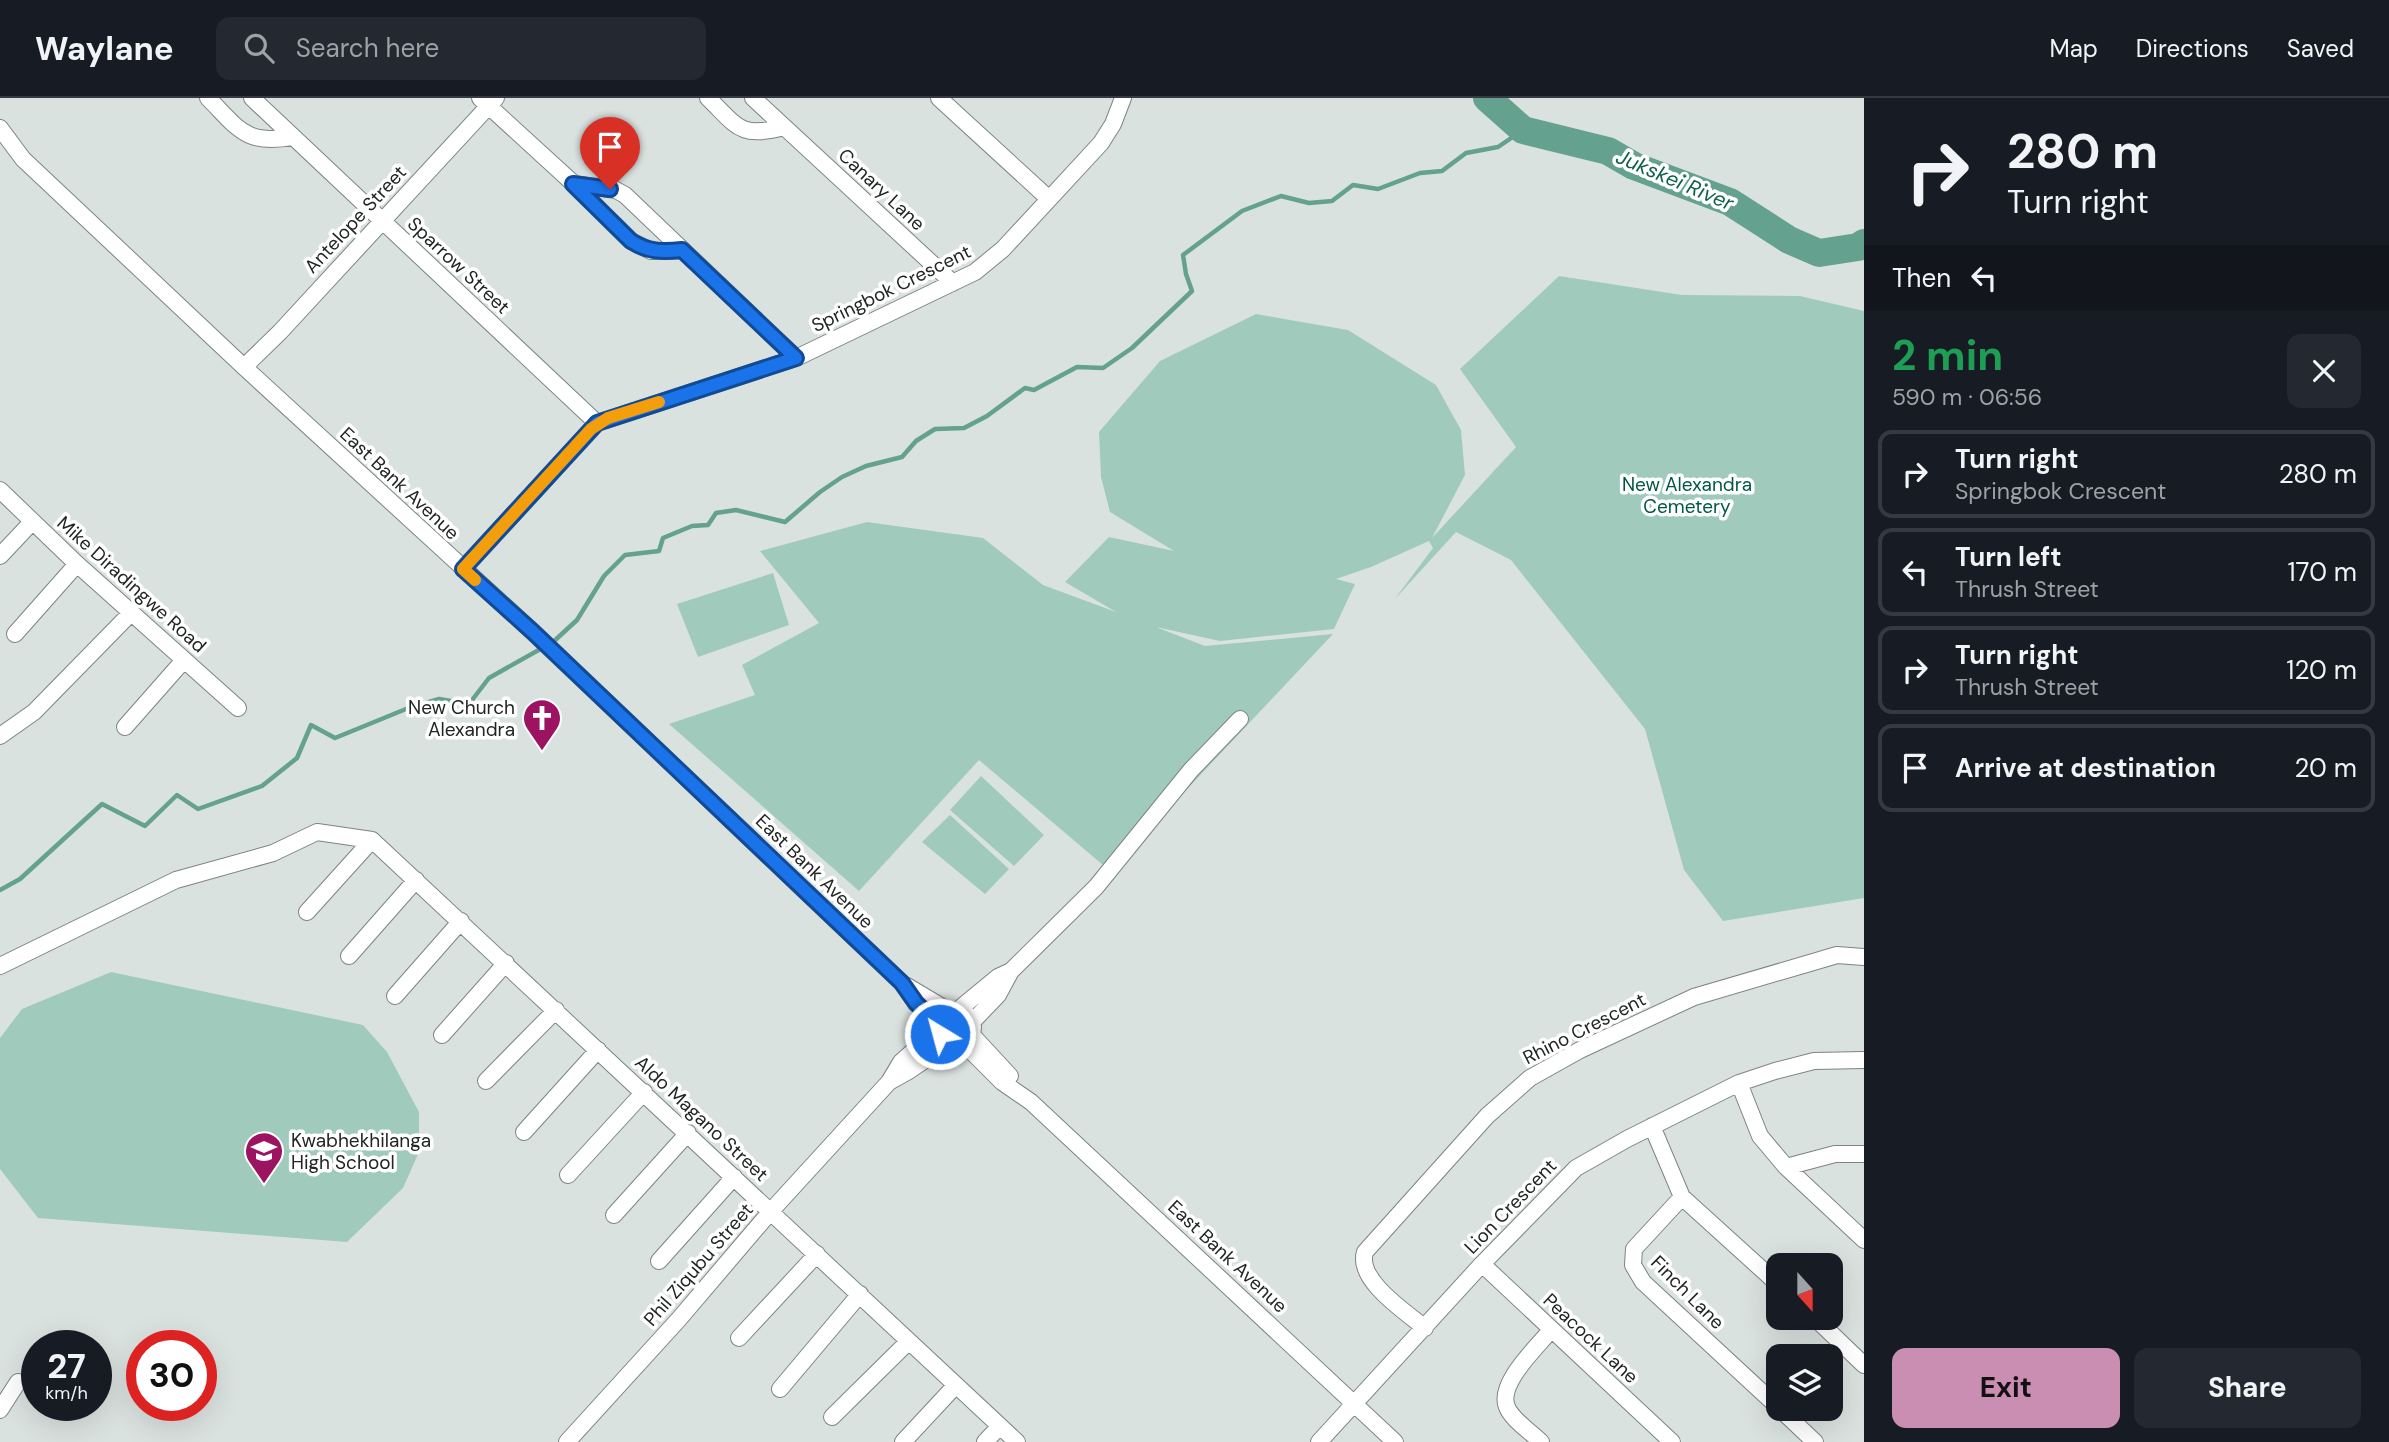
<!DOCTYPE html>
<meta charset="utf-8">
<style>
body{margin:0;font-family:"DM Sans",sans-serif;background:#242831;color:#f1f3f6;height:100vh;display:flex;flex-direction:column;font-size:26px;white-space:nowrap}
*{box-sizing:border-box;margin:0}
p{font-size:23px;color:#9ea1a6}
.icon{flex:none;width:38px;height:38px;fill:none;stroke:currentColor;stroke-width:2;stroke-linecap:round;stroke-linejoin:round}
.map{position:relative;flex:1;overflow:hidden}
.details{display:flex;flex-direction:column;background:#171b24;width:525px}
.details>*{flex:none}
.banner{background:#171b24;color:#f1f3f6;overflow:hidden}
.needle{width:46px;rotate:159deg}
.buttons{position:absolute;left:1766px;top:1155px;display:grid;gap:14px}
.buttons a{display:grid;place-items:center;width:77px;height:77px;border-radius:14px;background:#171b24;box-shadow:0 7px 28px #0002;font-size:35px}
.speed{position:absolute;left:21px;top:1232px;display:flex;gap:14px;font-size:35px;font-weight:700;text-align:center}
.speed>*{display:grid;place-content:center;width:91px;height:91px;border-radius:50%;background:#171b24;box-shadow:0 7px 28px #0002;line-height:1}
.speed small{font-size:18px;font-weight:400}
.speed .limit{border:10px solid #d22;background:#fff;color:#111}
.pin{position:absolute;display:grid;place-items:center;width:60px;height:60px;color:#fff;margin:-72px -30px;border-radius:50% 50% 50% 0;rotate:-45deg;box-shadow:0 0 7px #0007}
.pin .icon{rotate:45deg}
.me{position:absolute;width:77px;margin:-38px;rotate:323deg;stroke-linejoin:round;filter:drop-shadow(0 0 5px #0008)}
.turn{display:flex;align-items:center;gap:24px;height:147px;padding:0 28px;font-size:32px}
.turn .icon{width:91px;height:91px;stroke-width:2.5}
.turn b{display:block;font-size:49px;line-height:60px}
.then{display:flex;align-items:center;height:66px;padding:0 28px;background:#0003;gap:14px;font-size:26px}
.round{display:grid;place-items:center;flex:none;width:74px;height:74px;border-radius:14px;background:#242831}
.headline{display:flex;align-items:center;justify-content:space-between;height:119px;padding:0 28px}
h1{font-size:42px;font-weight:700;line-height:52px;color:#1e9e55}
.action{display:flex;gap:14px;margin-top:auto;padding:14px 28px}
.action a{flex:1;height:80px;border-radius:14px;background:#cb8eb3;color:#111;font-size:28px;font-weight:700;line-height:80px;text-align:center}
.action a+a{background:#242831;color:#f1f3f6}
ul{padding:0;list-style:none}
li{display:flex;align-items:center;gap:21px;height:88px;margin:0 14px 10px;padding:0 14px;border:4px solid #363941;border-radius:14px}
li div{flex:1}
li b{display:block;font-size:26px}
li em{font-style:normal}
header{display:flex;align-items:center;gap:42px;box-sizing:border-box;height:98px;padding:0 35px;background:#171b24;border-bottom:2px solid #363941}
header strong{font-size:33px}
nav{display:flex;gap:38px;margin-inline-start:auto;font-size:24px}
.search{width:490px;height:63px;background:#242831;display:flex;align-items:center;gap:18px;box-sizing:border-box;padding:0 24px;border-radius:14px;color:#9ea1a6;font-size:26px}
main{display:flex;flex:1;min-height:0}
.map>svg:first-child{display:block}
.green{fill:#a0cbbc}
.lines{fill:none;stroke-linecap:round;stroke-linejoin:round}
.stream{stroke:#64a18e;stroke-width:4.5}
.river{stroke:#64a18e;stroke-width:28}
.minor-casing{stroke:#7d8482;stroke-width:18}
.minor{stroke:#fff;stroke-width:16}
.route-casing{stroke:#114b97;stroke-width:18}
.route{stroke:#1a73e8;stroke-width:12}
.slow{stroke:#f59e0b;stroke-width:12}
.labels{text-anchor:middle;stroke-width:7;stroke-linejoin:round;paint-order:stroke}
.street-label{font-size:19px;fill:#222524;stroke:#fff}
.park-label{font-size:19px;fill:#005846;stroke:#fff}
.poi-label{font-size:19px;fill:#222524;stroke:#fff;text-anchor:end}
.water-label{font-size:21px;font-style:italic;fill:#10614e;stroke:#fff}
</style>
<header>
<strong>Waylane</strong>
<div class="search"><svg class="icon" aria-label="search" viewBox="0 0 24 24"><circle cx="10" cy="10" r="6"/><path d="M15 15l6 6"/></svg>Search here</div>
<nav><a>Map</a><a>Directions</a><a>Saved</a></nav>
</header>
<main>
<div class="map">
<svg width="1864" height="1344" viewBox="0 0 1864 1344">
<rect width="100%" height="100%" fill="#dae2df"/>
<path class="green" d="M1559 178 1682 197 1800 198 1864 213V800L1723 823 1684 772 1645 631 1511 462 1456 434 1394 502 1433 450 1429 443 1371 469 1336 481 1355 486 1334 531 1220 543 1156 529 1205 548 1333 536 1110 773 979 662 859 793 669 626 755 597 742 567 819 525 760 453 867 424 983 440 1043 487 1116 514 1065 484 1109 439 1174 453 1110 414 1101 379 1099 334 1160 263 1256 216 1348 232 1436 287 1461 332 1465 377 1432 440 1516 349 1460 271Z
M773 475 789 527 698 559 677 506Z
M981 678 1044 737 1014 768 950 712Z
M950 717 1009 771 985 796 922 744Z
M111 874 363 927 387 954 419 1014V1054L403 1090 347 1144 38 1120 0 1071V940L22 911Z"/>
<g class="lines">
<path class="stream" d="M552 545 577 522 604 478 625 457 659 453 663 440 692 428 708 427 716 415 736 412 785 424 820 394 842 379 866 368 902 359 916 343 935 331 964 330 987 318 1025 290 1034 292 1077 269 1103 270 1132 250 1192 193 1186 176 1183 157 1242 113 1281 98 1309 105 1332 103 1353 87 1378 91 1420 75 1442 73 1466 55 1498 49 1523 32
M0 792 20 781 102 706 145 728 177 697 198 711 262 688 297 660 311 627 335 640 406 611 439 601 469 606 489 580 544 549"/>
<path class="river" d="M1487 0 1523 32 1608 53 1634 68 1730 104 1789 142 1819 155 1858 149 1864 145"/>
<defs>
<path id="minor" d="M208 0C239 31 245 47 292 39
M252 0 597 325
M480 0 574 86 631 143 651 153 682 152
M708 0C737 28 740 41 783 29
M753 0 953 185
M939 0 1048 100
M0 30 23 61 244 269 533 534 902 885 916 905 939 927
M574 86 616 92 625 97 796 260
M244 269 280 234 496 0
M0 392 77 466 238 610
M0 458 32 424
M463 471 597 325 796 260 975 174 1003 151 1101 45 1113 26 1123 0
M15 536 77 466
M125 629 184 562
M0 638 34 614 131 515
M307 814 372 742
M349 858 416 782
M0 868 176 782 273 755 317 734 372 742 1017 1344
M907 888 949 913
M395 898 461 823
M939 929a17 17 0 1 1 34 0a17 17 0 1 1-34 0Z
M958 912 998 879 1011 873 1096 789 1191 672 1240 621
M973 923 998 897 1011 873
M442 937 506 865
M972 937 1010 978
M963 945 1002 984 1031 1004 1395 1344
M486 983 556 912
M889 984 907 974 950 945
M1739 985 1760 1038 1786 1069
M1652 1028 1682 1099 1778 1186
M524 1034 598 952
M1864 1056H1835L1786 1069 1864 1142
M568 1077 644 994
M1682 1099 1634 1151 1633 1167 1643 1184 1778 1309
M614 1117 688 1035
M659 1163 734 1079
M1482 1166 1672 1344
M1815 1220 1864 1267
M1425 1230C1406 1214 1356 1182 1365 1154L1487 1018 1530 980 1580 952 1694 899 1837 857 1864 859
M739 1240 817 1156
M780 1291 860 1196
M1780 1311 1815 1344
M0 1312 18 1284
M832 1319 909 1243
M567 1344 679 1221 771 1113 889 984 901 964 939 930
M903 1344 956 1287
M985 1344 1000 1328
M1319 1344 1482 1166 1576 1070 1627 1041 1739 985 1775 973 1814 963 1864 962
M1541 1344C1531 1334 1512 1322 1507 1309 1497 1286 1537 1249 1551 1232"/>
</defs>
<use href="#minor" class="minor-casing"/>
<use href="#minor" class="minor"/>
</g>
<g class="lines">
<defs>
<path id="route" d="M610 91 573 86 631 143C648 154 662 154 682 152L796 260 597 325 463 471 533 534 902 885 916 905 939 927 940 936"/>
</defs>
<use href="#route" class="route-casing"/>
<use href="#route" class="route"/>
<path class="slow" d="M475 482 463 471 591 331 608 320 659 304"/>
</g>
<defs>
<symbol id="church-pin" viewBox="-11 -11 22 30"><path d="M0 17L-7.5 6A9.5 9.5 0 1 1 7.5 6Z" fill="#9c1362" stroke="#fff"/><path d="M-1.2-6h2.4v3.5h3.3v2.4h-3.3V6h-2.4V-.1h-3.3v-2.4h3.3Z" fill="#fff"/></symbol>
<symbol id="school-pin" viewBox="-11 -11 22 30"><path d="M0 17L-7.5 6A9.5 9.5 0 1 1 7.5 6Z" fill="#9c1362" stroke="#fff"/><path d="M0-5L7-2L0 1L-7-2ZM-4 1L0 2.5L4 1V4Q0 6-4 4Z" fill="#fff"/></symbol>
</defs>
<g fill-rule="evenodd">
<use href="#church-pin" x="520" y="598" width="44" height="60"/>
<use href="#school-pin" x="242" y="1031" width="44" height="60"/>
</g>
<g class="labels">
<g class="street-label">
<text transform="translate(882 91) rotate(43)" y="7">Canary Lane</text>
<text transform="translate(355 121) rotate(-47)" y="7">Antelope Street</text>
<text transform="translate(459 167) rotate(43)" y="7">Sparrow Street</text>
<text transform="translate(891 190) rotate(-26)" y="7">Springbok Crescent</text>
<text transform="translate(400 385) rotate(43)" y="7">East Bank Avenue</text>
<text transform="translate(132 486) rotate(42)" y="7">Mike Diradingwe Road</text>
<text transform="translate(815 773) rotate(44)" y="7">East Bank Avenue</text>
<text transform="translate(1584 930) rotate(-27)" y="7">Rhino Crescent</text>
<text transform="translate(702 1020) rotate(43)" y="7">Aldo Magano Street</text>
<text transform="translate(1510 1108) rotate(-46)" y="7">Lion Crescent</text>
<text transform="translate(1228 1158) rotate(43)" y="7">East Bank Avenue</text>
<text transform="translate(698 1166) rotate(-49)" y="7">Phil Ziqubu Street</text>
<text transform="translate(1688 1194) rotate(45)" y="7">Finch Lane</text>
<text transform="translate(1591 1240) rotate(43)" y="7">Peacock Lane</text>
</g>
<g class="park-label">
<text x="1687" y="393">New Alexandra<tspan x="1687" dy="22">Cemetery</tspan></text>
</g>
<g class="poi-label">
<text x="515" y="616">New Church<tspan x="515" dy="22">Alexandra</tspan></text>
<text x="291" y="1049" text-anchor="start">Kwabhekhilanga<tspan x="291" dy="22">High School</tspan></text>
</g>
<g class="water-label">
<text transform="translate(1675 82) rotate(23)" y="7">Jukskei River</text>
</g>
</g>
</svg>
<div class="buttons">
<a><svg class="needle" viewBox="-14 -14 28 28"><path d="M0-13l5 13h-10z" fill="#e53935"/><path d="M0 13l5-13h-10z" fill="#9ea1a6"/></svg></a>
<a><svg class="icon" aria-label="layers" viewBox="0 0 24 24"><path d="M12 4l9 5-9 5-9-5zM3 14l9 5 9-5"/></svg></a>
</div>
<div class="speed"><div>27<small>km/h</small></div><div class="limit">30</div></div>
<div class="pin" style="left:610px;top:91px;background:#d93025"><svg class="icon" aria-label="arrive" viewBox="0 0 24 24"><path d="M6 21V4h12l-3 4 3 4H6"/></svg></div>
<svg class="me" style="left:940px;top:936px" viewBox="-20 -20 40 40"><circle r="17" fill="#1a73e8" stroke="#fff" stroke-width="3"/><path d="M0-11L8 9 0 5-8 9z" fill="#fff"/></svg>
</div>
<section class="details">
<div class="banner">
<div class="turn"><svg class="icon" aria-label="right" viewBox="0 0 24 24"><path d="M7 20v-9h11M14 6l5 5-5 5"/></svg><div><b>280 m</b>Turn right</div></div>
<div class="then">Then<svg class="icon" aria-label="left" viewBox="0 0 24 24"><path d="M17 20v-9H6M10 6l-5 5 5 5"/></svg></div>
</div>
<div class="headline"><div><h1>2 min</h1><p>590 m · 06:56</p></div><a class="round"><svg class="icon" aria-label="close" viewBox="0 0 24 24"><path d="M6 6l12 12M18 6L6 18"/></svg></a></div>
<ul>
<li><svg class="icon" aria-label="right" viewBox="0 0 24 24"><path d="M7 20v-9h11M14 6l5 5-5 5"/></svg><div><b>Turn right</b><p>Springbok Crescent</p></div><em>280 m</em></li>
<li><svg class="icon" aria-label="left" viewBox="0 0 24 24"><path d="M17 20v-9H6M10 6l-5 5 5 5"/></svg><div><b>Turn left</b><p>Thrush Street</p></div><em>170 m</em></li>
<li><svg class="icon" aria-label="right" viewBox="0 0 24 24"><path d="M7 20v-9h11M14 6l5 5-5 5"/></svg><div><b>Turn right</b><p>Thrush Street</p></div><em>120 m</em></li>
<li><svg class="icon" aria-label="arrive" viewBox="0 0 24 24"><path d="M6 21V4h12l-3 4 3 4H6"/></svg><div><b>Arrive at destination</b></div><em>20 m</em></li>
</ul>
<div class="action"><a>Exit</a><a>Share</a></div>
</section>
</main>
